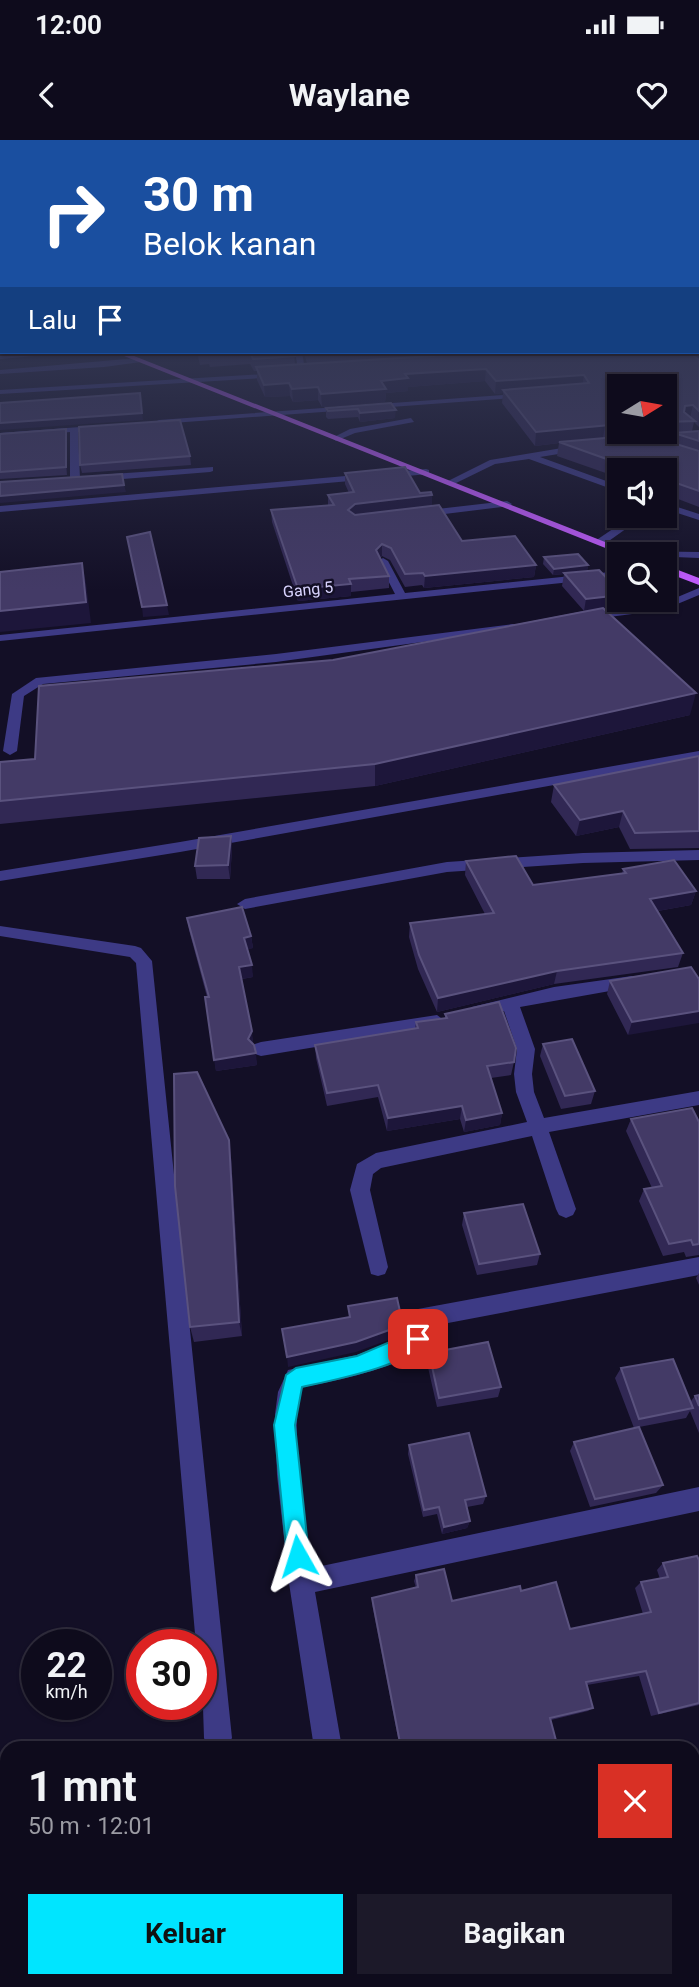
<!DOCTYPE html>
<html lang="id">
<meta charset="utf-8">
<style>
body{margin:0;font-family:Roboto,sans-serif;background:#1c1929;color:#f1f3f6;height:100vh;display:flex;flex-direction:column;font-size:26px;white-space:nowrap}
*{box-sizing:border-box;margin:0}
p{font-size:23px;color:#9b9ba3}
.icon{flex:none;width:38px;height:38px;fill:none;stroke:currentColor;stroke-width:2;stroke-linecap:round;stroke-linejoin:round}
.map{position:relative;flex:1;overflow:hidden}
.details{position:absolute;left:0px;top:1601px;width:700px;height:247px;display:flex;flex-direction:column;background:#0e0b1c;border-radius:21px 21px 0 0;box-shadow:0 2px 5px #0004,0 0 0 2px #2e2b3b}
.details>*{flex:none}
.guide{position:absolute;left:0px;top:0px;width:700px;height:214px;box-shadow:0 2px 5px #0004,0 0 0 2px #2e2b3b;background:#1a4fa0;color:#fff;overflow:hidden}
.needle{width:46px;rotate:79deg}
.tools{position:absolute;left:607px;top:234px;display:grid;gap:14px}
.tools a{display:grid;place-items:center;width:70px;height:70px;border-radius:0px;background:#0e0b1c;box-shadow:0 2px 5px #0004,0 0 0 2px #2e2b3b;font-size:35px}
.speed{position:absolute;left:21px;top:1489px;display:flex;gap:14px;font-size:35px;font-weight:700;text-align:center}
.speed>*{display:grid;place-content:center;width:91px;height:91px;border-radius:50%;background:#0e0b1c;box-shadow:0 2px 5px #0004,0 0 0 2px #2e2b3b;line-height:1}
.speed small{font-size:18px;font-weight:400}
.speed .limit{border:10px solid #d22;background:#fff;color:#111}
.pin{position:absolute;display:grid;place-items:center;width:60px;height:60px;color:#fff;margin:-30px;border-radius:14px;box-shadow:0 4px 10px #0006}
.me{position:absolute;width:77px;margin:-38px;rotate:354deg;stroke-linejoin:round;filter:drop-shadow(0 0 5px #0008)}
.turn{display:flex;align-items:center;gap:24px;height:147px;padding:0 28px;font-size:32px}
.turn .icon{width:91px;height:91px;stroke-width:2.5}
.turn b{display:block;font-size:49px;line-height:60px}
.then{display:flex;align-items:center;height:66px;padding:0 28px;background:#0003;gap:14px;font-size:26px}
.round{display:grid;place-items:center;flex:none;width:74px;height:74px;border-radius:0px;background:#1c1929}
.head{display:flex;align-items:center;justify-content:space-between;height:119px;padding:0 28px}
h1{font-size:42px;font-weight:700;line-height:52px}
.primary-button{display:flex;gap:14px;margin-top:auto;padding:14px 28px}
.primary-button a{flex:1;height:80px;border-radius:0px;background:#00e5ff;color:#111;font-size:28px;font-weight:700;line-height:80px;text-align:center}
.primary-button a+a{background:#1c1929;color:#f1f3f6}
.status{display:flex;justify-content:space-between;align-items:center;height:49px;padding:0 35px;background:#0e0b1c;direction:ltr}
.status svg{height:19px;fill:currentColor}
header{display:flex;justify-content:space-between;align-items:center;height:91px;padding:0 28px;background:#0e0b1c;font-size:32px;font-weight:700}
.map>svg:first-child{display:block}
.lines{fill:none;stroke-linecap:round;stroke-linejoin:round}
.minor{fill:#3d3a85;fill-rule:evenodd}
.major{fill:#c25bff;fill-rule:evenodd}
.wall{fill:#312854;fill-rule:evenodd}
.shaded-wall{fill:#1d163a}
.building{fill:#433a66;stroke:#5a527e;stroke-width:2}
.route{fill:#00e5ff;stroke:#0095a6;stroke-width:2}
.labels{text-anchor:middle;stroke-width:5;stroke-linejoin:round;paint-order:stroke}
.far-street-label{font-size:16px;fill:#d9d4ff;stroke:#130f26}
</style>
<div class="status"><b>12:00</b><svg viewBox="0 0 49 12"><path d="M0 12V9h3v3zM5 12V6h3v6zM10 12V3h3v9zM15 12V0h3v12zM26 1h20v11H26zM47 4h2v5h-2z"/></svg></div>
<header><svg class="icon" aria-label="back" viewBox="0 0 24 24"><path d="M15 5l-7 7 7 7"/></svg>Waylane<svg class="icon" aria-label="heart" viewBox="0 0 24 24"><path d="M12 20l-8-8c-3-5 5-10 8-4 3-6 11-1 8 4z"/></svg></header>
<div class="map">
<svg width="699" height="1847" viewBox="0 0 699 1847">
<rect width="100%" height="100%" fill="#130f26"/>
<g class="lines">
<path class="minor" d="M47 212H82L0 219V215Z
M295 212H302L306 236 299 234Z
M138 218 141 222 104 227 0 234V230Z
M283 233 280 237 0 254V250Z
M529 253 526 257 159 284 155 282 159 280Z
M411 278 414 282 355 293 336 301 332 298 350 289Z
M107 285 104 290 78 292 80 339 75 342 70 339V292L0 299V293Z
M580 305 583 310 540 317 620 346V352L529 319 495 324 454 344 446 342 490 320Z
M213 327V331L210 332 98 341 93 338 98 335Z
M426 329 429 330V334L0 372V366Z
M507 361 512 364 510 366 420 377 415 374 420 371Z
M665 363 699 374V380L665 369Z
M632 376H644L606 403H598V399Z
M631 411 699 412V418L626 415Z
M383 418 388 421 405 453 620 431V437L0 501V495L395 454 378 421Z
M699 448V455L663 470 586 480 580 477 586 474 661 464Z
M513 484 517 485V489L276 522 43 544 24 556 17 611 10 615 3 611 12 554 36 538 276 514Z
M699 611V619L180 712 0 741V731L180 702Z
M699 710V720L583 723 447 732 245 769 237 764 245 759 447 722 583 713Z
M0 786 135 806 141 808 152 821 232 1598 226 1608H208L204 1598 201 1505H196L136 823 130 817 0 796Z
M632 836 640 842 638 846 520 867 535 909 532 934 534 952 544 978 699 951V965L549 992 576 1069 573 1075 566 1078 559 1075 556 1069 532 996 381 1028 373 1034 370 1050 388 1127 385 1134 378 1136 371 1134 350 1050 357 1024 376 1013 527 982 516 952 514 934 517 909 504 871 478 877 470 871 472 867 554 847Z
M437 875 445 881 437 887 261 916 255 914 252 909 255 904 261 902Z
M699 1117V1135L427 1187 429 1199C417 1225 331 1242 303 1247 287 1281 306 1388 312 1428L699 1347V1371L315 1452 342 1608H314L289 1443 277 1335 275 1274 278 1252 288 1230 357 1215 404 1197 408 1175 418 1169Z
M699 1632V1660L693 1662V1634Z
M7 1821V1841H20L17 1847H0V1823Z"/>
<path class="major" d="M114 212H124L638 415H623Z
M665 425 699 438V445L665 432Z"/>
</g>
<path class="wall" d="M698 192 699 287 694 282 692 291H699V367L665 354V331H620V338L557 316 559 303 535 306 502 263 503 253 495 254 485 241 408 247V251L386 253 385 262 322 267 318 260 293 262 290 256 265 257 257 240V231H254L250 224 210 227 209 224 200 225 197 212H294L295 225 307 224 304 212H698ZM620 247H665V292H620ZM674 295 672 303 653 297 652 296Z
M391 263 395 278 360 282 358 277 328 279 326 277V268Z
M66 289 67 296V335L0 339V294Z
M190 316 191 325 82 333 80 325Z
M345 333 420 353 462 401 536 425 534 437 424 448 422 445 405 447 390 420 382 416 380 418 389 436V448L351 452V456L298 461 272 382 271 370 328 365V355L349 353 345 344Z
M544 417 588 425 587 431 619 467 604 469 690 575 375 646 0 684V622L35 619 333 520 584 471 562 446 564 434 553 435 543 424Z
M699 616V708L630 709 619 687 576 696 551 662 554 645Z
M231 696 232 709 230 739H197L195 726Z
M466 721 533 745 622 734 623 729 696 751 691 765 658 771 683 813 678 827 554 844 437 872 418 829 409 797 410 783 485 774 465 735Z
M187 778 251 796 253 808 247 809 253 837 242 839 257 925 216 931 207 857 189 790Z
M691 827 628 895 607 854 610 841Z
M445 874 514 922 511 935 491 938 502 973 500 985 464 992 460 979 387 991 378 957 327 966 316 918 315 905 415 889 416 882 445 878Z
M543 904 595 951 591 964 561 969 540 916Z
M631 979 699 982V1115L686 1117 684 1112 663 1116 639 1061 644 1049 652 1048 626 991Z
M231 1017 242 1196 194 1202 190 1187Z
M464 1073 540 1114 537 1125 477 1135 462 1085Z
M699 1133V1145L696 1138Z
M429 1213 501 1247 498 1257 437 1267 427 1223Z
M621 1228 690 1262 695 1256 699 1255V1293L690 1271 686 1278 639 1287 663 1345 656 1353 590 1367 570 1311 574 1302 634 1288 615 1238Z
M409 1305 486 1356 483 1364 467 1367 470 1381 467 1388 442 1394 437 1374 423 1377 408 1314Z
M699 1420V1565L651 1576 639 1536 587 1545 593 1568 588 1571 551 1580 558 1608H400L372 1464V1458L416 1448 414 1441 416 1435 452 1461 521 1451 570 1489 643 1474 635 1448 641 1442 660 1439 657 1430 663 1423Z
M699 1732V1792L693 1772V1734Z
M394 1841H442L443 1847H341L350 1845 388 1843Z
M535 1841H658L659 1847H536Z"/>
<path class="shaded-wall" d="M486 229 485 241 408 247V251L386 253 385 262 322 267 321 254 381 241 405 234Z
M584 235 582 247 503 250V253L495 254 496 241Z
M289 243 290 256 265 257 264 245Z
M318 247V260L293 262 292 249Z
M140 253 143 280 0 290V283Z
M693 265 690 278 682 279 685 266Z
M396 270 395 278 360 282V273Z
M605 285 603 298 559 302V303L535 306 536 292Z
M66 289 67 296V335L66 327Z
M124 345 126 352 0 363V356Z
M432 355V367L355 375 348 370 355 364Z
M382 404V416L376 422V410Z
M82 423 86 443 91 483 0 492V471Z
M536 425 534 437 424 448 425 436Z
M588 425 587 432 553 435 554 429Z
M351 444V456L298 461V449Z
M620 455V460L619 467 584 471 586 459Z
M167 465 169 475 143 477 142 467Z
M696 553 690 575 375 646V624Z
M623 671 619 687 576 696 580 680Z
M231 696 232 709 230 739 228 725Z
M696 751 691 765 646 773 650 759Z
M251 796 253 808 245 810 244 798Z
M252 825 253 837 241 839 239 827Z
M557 831 554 844 437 872 438 858Z
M699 871V883L628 895 632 882Z
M252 891 253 902 250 910 248 899Z
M256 913 257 925 216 931 214 920Z
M462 966 460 979 387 991 388 978Z
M502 973 500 985 464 992 466 980Z
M229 1000 231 1017 242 1196 239 1182Z
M403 1185 402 1195 356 1212 288 1227 287 1217Z
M470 1381 467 1388 442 1394 444 1387Z"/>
<path class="building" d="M199 212H294L295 216 253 219 250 212 209 215 208 212Z
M307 212H362L308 215Z
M497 212H689L699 220V271L693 265 685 266 684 272 695 281 665 282V247H620V284L536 292 503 250 589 243 584 235 496 241 486 229 405 234 408 238 381 241 386 249 321 254 318 247 292 249 289 243 264 245 256 227Z
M140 253 142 273 0 283V263Z
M391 263 396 270 360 273 358 269 328 271 326 268Z
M180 280 190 316 80 325 79 287Z
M66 289V327L0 332V294Z
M699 291V301L674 293Z
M651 294 653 297 699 311V351L665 339V331H640L559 302Z
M405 327 420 353 431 352 432 355 355 364 348 370 355 375 439 365 462 401 515 396 536 425 425 436 423 433 405 434 391 408 382 404 376 410 389 436 349 439 351 444 298 449 271 370 334 365 328 355 354 352 345 333Z
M122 334 124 345 0 356V342Z
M150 392 167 465 142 467 127 397Z
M578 414 588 425 554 429 544 417Z
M82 423 86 462 0 471V432Z
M599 430 620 452V455L586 459 564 433Z
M603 468 696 553 375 624 0 661V622L35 619 39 546 333 520Z
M699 616V691L635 693 623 671 580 680 554 645Z
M231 696 228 725 195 726 199 698Z
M516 716 533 745 626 733 623 729 674 720 696 751 650 759 683 813 557 831 438 858 419 815 410 783 494 773 466 721Z
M242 767 251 796 244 798 252 825 239 827 252 891 248 899 254 905 256 913 214 920 205 857H209L187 778Z
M691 827 699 839V871L632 882 610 841Z
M499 862 516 908 514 922 487 926 502 973 466 980 462 966 388 978 378 945 327 953 315 905 418 888 416 882 447 878 445 874Z
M572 899 595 951 565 956 543 904Z
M197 932 229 1000 239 1182 190 1187 175 1046 174 934Z
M692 968 699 982V1104L693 1105 691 1100 669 1104 644 1049 662 1046 631 979Z
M523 1064 540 1114 479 1124 464 1073Z
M397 1158 403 1185 356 1202 287 1217 282 1189 350 1177 348 1166Z
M488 1202 501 1247 439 1258 429 1213Z
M673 1219 693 1268 639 1279 621 1228Z
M699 1255V1266L695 1256Z
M639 1287 663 1345 595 1359 574 1302Z
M469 1293 486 1356 465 1360 470 1381 444 1387 439 1367 424 1370 409 1305Z
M697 1416 699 1420V1563L659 1573 646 1531 586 1542 593 1568 550 1578 558 1608H401L372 1458 418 1447 416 1435 444 1429 452 1461 520 1446 521 1451 556 1442 570 1489 651 1472 641 1442 668 1437 663 1423Z
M699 1735V1762L693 1742V1736Z
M349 1841H388L389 1846 405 1841H442L443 1847H350Z
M540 1841H658L659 1847H541Z"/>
<linearGradient id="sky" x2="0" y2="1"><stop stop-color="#0a0815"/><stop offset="0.43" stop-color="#333752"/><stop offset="1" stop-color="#333752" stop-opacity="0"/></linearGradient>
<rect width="699" height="451" fill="url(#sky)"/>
<path class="route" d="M418 1190 425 1193 428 1199C417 1224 329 1241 302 1247L295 1285 309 1416 306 1424 298 1427 290 1424 287 1416 274 1285 286 1235 296 1228 357 1216Z"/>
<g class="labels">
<g class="far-street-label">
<text transform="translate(308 449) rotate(-6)" y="6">Gang 5</text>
</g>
</g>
</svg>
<div class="tools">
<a><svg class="needle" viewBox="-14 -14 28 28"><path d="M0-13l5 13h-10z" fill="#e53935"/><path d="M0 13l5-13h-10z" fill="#9b9ba3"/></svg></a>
<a><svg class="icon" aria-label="sound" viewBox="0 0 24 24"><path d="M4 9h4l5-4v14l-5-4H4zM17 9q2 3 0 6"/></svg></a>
<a><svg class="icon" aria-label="search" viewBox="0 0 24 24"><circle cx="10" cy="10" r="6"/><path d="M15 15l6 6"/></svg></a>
</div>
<div class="speed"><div>22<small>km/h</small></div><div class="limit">30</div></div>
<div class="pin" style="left:418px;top:1199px;background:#d93025"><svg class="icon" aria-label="arrive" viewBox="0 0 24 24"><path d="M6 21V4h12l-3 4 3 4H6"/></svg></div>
<svg class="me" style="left:298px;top:1416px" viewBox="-20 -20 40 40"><path d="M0-17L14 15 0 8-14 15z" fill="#00e5ff" stroke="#fff" stroke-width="4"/></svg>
<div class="guide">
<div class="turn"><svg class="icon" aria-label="right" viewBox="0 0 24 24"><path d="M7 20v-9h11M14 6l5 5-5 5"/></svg><div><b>30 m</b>Belok kanan</div></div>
<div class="then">Lalu<svg class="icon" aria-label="arrive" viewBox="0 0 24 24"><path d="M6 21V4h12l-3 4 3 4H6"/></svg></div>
</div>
<section class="details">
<div class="head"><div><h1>1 mnt</h1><p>50 m · 12:01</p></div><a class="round" style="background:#d93025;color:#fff"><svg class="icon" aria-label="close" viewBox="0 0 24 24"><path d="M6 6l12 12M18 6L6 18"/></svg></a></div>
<div class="primary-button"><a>Keluar</a><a>Bagikan</a></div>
</section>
</div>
